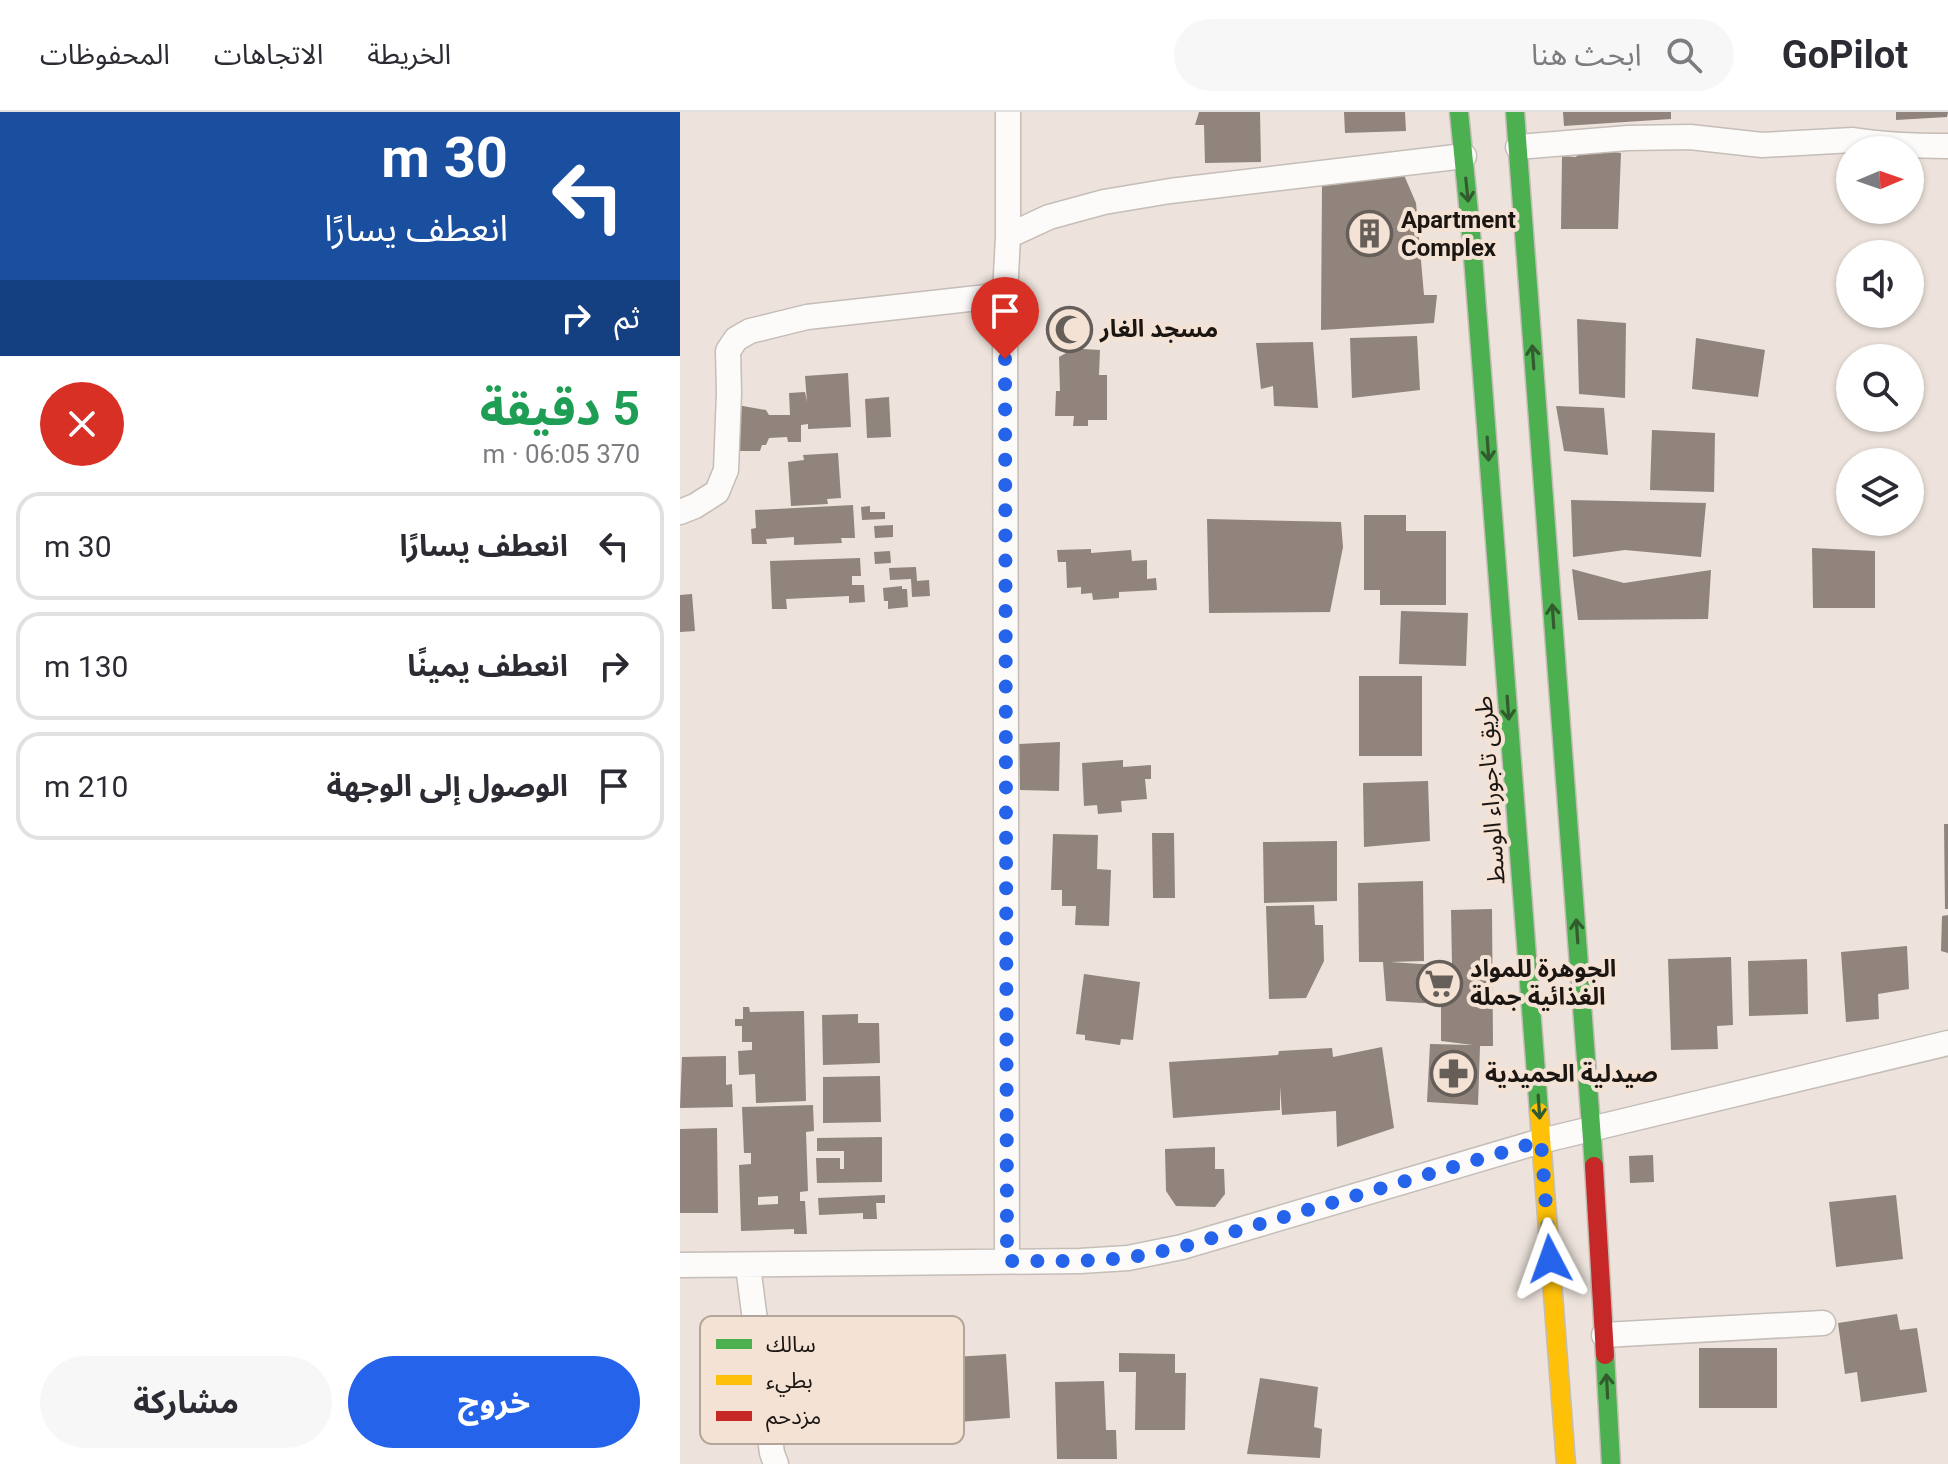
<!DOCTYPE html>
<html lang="ar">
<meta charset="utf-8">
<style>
body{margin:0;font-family:Roboto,"Noto Sans Arabic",sans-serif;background:#f7f7f7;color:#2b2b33;direction:rtl;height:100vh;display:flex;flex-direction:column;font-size:30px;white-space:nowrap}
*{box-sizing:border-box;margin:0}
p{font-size:26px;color:#7c7c81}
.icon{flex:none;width:44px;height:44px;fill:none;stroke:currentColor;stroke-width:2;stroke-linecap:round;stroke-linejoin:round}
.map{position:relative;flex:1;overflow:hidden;direction:ltr}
.drawer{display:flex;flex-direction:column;background:#fff;width:680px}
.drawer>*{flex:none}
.guide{background:#1a4fa0;color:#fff;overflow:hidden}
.needle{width:52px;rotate:88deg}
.controls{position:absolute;left:1156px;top:24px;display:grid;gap:16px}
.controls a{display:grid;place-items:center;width:88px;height:88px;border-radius:50%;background:#fff;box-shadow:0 2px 6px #0004;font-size:40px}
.pin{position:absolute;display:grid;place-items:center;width:68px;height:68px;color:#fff;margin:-82px -34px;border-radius:50% 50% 50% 0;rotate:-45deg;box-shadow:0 0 8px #0007}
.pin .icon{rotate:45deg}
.me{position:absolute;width:88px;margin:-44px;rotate:356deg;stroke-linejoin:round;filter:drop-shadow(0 0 6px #0008)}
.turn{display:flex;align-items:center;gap:28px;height:168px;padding:0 40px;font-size:36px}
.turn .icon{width:104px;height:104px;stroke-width:2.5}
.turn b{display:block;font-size:56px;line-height:68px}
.then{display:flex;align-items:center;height:76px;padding:0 40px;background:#0003;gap:16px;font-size:30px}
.round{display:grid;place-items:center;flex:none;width:84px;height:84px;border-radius:42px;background:#f7f7f7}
.head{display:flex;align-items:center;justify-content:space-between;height:136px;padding:0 40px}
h1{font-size:48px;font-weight:700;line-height:60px;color:#1e9e55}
.cta{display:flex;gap:16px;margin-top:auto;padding:16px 40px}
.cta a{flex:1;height:92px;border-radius:48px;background:#2563eb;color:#fff;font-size:32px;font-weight:700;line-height:92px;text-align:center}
.cta a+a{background:#f7f7f7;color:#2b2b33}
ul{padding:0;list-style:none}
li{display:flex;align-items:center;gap:24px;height:108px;margin:0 16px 12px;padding:0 24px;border:4px solid #e1e1e2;border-radius:24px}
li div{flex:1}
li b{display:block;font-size:30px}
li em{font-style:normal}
header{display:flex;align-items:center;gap:48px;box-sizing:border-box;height:112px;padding:0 40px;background:#fff;border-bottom:2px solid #e1e1e2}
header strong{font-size:38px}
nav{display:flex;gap:44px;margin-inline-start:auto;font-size:28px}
.search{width:560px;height:72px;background:#f7f7f7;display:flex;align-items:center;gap:20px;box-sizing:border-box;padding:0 28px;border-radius:44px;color:#7c7c81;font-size:30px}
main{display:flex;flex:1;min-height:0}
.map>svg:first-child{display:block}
.building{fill:#90847c;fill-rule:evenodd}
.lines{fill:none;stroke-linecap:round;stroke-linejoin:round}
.street-casing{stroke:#c5bdb7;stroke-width:27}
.fast-casing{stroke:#c5bdb7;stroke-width:21}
.slow-casing{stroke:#c5bdb7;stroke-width:21}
.jam-casing{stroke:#c5bdb7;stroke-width:21}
.street{stroke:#fcfbfa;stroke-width:24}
.fast{stroke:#4caf50;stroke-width:18}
.slow{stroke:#ffc107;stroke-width:18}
.jam{stroke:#c62828;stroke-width:18}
.oneway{stroke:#325b2e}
.route{stroke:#2563eb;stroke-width:14;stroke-dasharray:0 25.2}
.labels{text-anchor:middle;stroke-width:8;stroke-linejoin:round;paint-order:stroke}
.poi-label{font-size:24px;font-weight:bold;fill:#1c1612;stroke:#f4e2d5;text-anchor:start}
.street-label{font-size:24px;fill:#1c1612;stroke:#f4e2d5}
.key{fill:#f4e2d5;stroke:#b3a59a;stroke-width:2}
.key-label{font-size:22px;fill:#1c1612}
</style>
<header>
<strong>GoPilot</strong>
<div class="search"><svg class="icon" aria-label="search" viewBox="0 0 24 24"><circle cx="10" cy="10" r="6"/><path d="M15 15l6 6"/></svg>ابحث هنا</div>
<nav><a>الخريطة</a><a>الاتجاهات</a><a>المحفوظات</a></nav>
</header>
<main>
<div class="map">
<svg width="1268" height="1352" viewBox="0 0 1268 1352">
<rect width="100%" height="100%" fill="#ede3dc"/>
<path class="building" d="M519 0H580L581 50 525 51 524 13H515Z
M664 0H725L726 19 665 21Z
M883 0H991V7L884 14Z
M1216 0H1268L1267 5 1216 8Z
M912 37 941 41 938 117H881L882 44 896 45 898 42Z
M724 63 736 91 744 183H757L754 211 641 218 642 73Z
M897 207 946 211 945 286 899 282Z
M737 224 740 278 672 286 670 226Z
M1016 226 1085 238 1078 285 1012 277Z
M633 230 638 296 594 294 593 274 581 277 576 231Z
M387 236 420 238 419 263H427V308H408V314H393L394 304H375L376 279H380L379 245 386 241Z
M168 261 171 315 128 317V312L121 313V330H108L107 325 89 326 86 333H82L80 339H56L57 293 86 298 89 303H110L109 281 125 280 127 290 125 264Z
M209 285 211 325 187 326 185 287Z
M876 294 924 296 928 343 884 339Z
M972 318 1035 321 1034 380 970 378Z
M158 341 161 386 147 387 148 392 111 394 108 350 124 348 123 343Z
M891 388 1026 391 1021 445 945 438 893 445Z
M173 393 175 426H161L162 431 114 433V425L86 427 87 432H72L71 417 76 416 75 398Z
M190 394V400H205V407L182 408 181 395Z
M684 403H726V419H766V493H700V478H684Z
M527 407 661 410 663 435 650 500 529 501Z
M213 413V425L195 426 194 414Z
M1132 436 1195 439V496H1133Z
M411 437V441L451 438 452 449 467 448V467L476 466 477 478 439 480V486L413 488 412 481 401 482V475L387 476 386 450H378L377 438Z
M210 439 211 451 195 452 194 440Z
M180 446 181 464H172V473H184L185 490 169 491V484L106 487 107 497H92L90 449Z
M236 455 237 469 249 468 250 484 232 485 231 467 210 468 209 456Z
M892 457 944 471 1031 458 1028 507 898 508Z
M222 474V477H227L228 495 208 497V489H204L203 476Z
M12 482 15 519 0 520V483Z
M721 499 788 501 786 554 719 552Z
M679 564H742V644H679Z
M380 630 379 679 340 678 339 632Z
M443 648V655L471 653V667H465L467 687 441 689 442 700 418 702 417 693 404 694 402 651Z
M748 669 750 729 684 735 683 671Z
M1264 712H1268V797H1265Z
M472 721H494L495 786H473Z
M373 722 418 723 417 757 431 758 429 814 395 813 396 794H382V778H371Z
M657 729V789L584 791 583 730Z
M743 769 744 849 710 850 772 854 771 798 812 797 813 934H800L798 993 747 990 750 932 793 933 761 929V892L706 889 703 850H679L678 771Z
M634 793 635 813H643L644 849 626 886 589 887 586 794Z
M1268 803V841L1261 839 1262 804Z
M1227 834 1229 877 1198 882 1199 907 1166 910 1161 840Z
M1051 845 1053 913 1037 914 1038 937 991 938 988 847Z
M1127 847 1128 902 1069 904 1068 849Z
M404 862 460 870 453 928 441 927 440 933 405 928V923L396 922Z
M63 895H69L70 900 124 899 126 989 76 991 75 962 59 963 58 939 72 938V930H62V914H55V907H63Z
M178 902V911H199L200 951 143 953 142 903Z
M702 935 714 1016 657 1035 656 999 602 1003 600 974V998L493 1006 489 950 598 943 599 939 652 936 653 945Z
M46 944V973L52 972 53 995 0 996 2 945Z
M200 964 201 1010 143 1011V965Z
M133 993 134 1019 126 1020 128 1079 120 1080V1089H125L127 1122H114V1117L61 1119 59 1053 71 1052V1041H64L62 995ZM98 1084V1092L78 1093V1085Z
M37 1016 38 1101H0V1017Z
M202 1025V1070L137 1071 136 1046H160V1057H164V1039H137V1026Z
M535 1035V1057H544L545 1082 535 1095 496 1094 486 1079 485 1037Z
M973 1043 974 1070 950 1071 949 1044Z
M205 1083V1091H196L197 1107H183V1101L139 1103 138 1086Z
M1216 1083 1223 1147 1156 1155 1149 1090Z
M1217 1202 1220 1218 1237 1216 1247 1280 1181 1290 1177 1260 1165 1262 1158 1211Z
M1019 1236H1097V1296H1019Z
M439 1241 495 1242V1261H506L505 1318H455L456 1260H439Z
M326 1242 330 1306 265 1311 262 1258 272 1254 273 1245Z
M580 1266 638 1275 634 1315 642 1317 640 1346 567 1342Z
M424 1269 426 1318H436L437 1347H377L375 1270Z"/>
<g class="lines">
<defs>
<path id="street" d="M838 35 948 26 1010 25 1082 33 1173 28C1204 33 1236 34 1268 34
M328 124 369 105 424 90 490 79 784 44
M0 400 15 394 37 380 46 358 49 281 48 239 56 227 70 219 127 205 325 183
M327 1149 325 183 328 124V0
M0 1153 400 1149 448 1146 502 1135 861 1029 1268 931
M68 1154 92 1341 96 1352
M924 1223 1143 1211"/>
<path id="fast" d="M779 0 792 132 859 1000
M835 0 914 1054
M925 1243 931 1352"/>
<path id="slow" d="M859 1000 886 1352"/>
<path id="jam" d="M914 1054 925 1243"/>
</defs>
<use href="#street" class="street-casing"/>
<use href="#fast" class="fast-casing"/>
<use href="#slow" class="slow-casing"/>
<use href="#jam" class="jam-casing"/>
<use href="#street" class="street"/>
<use href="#fast" class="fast"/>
<use href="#slow" class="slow"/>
<use href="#jam" class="jam"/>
</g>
<defs><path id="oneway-shaft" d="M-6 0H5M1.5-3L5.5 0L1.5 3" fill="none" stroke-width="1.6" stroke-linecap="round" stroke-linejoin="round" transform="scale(2)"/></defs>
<g class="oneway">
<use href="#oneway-shaft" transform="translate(787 78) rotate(84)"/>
<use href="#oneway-shaft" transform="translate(853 245) rotate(-94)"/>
<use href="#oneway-shaft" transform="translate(808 337) rotate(86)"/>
<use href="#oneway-shaft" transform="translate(873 504) rotate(-94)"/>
<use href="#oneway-shaft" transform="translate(828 596) rotate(86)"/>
<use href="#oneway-shaft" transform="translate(897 819) rotate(-94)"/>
<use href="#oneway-shaft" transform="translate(859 995) rotate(86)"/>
<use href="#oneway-shaft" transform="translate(927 1274) rotate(-93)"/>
</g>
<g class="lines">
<path class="route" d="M325 247 327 1149H400L448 1146 502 1135 861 1029 870 1147"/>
</g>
<defs>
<symbol id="building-ring" viewBox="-11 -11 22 22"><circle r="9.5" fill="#f4e2d5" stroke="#655e59" stroke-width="1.5"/><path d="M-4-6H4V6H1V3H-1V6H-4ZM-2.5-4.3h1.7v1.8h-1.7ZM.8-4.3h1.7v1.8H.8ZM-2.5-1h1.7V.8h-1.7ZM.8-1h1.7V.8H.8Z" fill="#655e59"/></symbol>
<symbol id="mosque-ring" viewBox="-11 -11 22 22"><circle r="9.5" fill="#f4e2d5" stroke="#655e59" stroke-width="1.5"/><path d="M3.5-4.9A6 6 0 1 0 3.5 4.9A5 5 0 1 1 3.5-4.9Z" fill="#655e59"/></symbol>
<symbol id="supermarket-ring" viewBox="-11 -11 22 22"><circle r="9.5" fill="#f4e2d5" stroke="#655e59" stroke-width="1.5"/><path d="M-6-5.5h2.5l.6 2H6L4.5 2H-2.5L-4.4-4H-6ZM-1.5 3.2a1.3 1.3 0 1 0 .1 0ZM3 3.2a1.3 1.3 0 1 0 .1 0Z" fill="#655e59"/></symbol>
<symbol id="pharmacy-ring" viewBox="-11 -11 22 22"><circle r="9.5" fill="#f4e2d5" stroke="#655e59" stroke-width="1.5"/><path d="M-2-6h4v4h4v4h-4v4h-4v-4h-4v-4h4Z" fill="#655e59"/></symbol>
</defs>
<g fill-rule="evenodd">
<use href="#building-ring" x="664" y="96" width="51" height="51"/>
<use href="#mosque-ring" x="364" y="192" width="51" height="51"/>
<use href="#supermarket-ring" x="734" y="846" width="51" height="51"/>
<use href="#pharmacy-ring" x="748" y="936" width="51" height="51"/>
</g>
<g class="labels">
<g class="poi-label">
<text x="721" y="116">Apartment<tspan x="721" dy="28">Complex</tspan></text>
<text x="420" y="225">مسجد الغار</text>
<text x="790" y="865">الجوهرة للمواد<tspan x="790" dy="28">الغذائية جملة</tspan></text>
<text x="805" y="970">صيدلية الحميدية</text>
</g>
<g class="street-label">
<text transform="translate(810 678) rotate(-94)" y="8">طريق تاجوراء الوسط</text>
</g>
</g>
<rect x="20" y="1204" width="264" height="128" rx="12" class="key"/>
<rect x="36" y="1227" width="36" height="10" fill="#4caf50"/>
<rect x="36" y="1263" width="36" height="10" fill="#ffc107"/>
<rect x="36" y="1299" width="36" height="10" fill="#c62828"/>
<g class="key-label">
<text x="86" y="1240">سالك</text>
<text x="86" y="1276">بطيء</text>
<text x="86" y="1312">مزدحم</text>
</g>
</svg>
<div class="controls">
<a><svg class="needle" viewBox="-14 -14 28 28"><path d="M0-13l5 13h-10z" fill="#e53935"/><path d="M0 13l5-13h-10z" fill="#7c7c81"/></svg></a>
<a><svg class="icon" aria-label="sound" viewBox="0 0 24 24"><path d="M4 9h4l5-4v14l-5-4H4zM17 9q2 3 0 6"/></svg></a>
<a><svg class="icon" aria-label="search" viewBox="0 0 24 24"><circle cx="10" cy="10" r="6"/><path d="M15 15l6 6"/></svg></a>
<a><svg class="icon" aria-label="layers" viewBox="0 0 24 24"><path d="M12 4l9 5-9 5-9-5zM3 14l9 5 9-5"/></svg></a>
</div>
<div class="pin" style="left:325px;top:247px;background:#d93025"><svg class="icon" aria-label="arrive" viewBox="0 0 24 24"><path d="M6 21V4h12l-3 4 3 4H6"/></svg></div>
<svg class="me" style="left:870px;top:1147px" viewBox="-20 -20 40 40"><path d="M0-17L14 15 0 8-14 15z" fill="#2563eb" stroke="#fff" stroke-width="4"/></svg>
</div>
<section class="drawer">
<div class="guide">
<div class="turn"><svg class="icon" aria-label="left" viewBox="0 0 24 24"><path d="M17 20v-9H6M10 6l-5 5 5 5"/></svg><div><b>30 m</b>انعطف يسارًا</div></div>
<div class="then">ثم<svg class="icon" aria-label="right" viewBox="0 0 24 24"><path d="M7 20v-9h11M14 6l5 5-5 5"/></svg></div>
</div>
<div class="head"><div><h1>5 دقيقة</h1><p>370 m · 06:05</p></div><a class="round" style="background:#d93025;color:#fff"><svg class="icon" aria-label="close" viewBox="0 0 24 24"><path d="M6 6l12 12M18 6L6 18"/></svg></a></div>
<ul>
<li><svg class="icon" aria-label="left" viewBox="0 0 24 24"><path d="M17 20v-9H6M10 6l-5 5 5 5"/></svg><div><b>انعطف يسارًا</b></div><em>30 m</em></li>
<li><svg class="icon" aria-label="right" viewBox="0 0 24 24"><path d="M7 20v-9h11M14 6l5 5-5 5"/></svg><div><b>انعطف يمينًا</b></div><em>130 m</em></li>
<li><svg class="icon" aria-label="arrive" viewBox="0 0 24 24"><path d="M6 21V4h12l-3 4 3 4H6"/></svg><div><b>الوصول إلى الوجهة</b></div><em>210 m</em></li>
</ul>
<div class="cta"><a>خروج</a><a>مشاركة</a></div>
</section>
</main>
